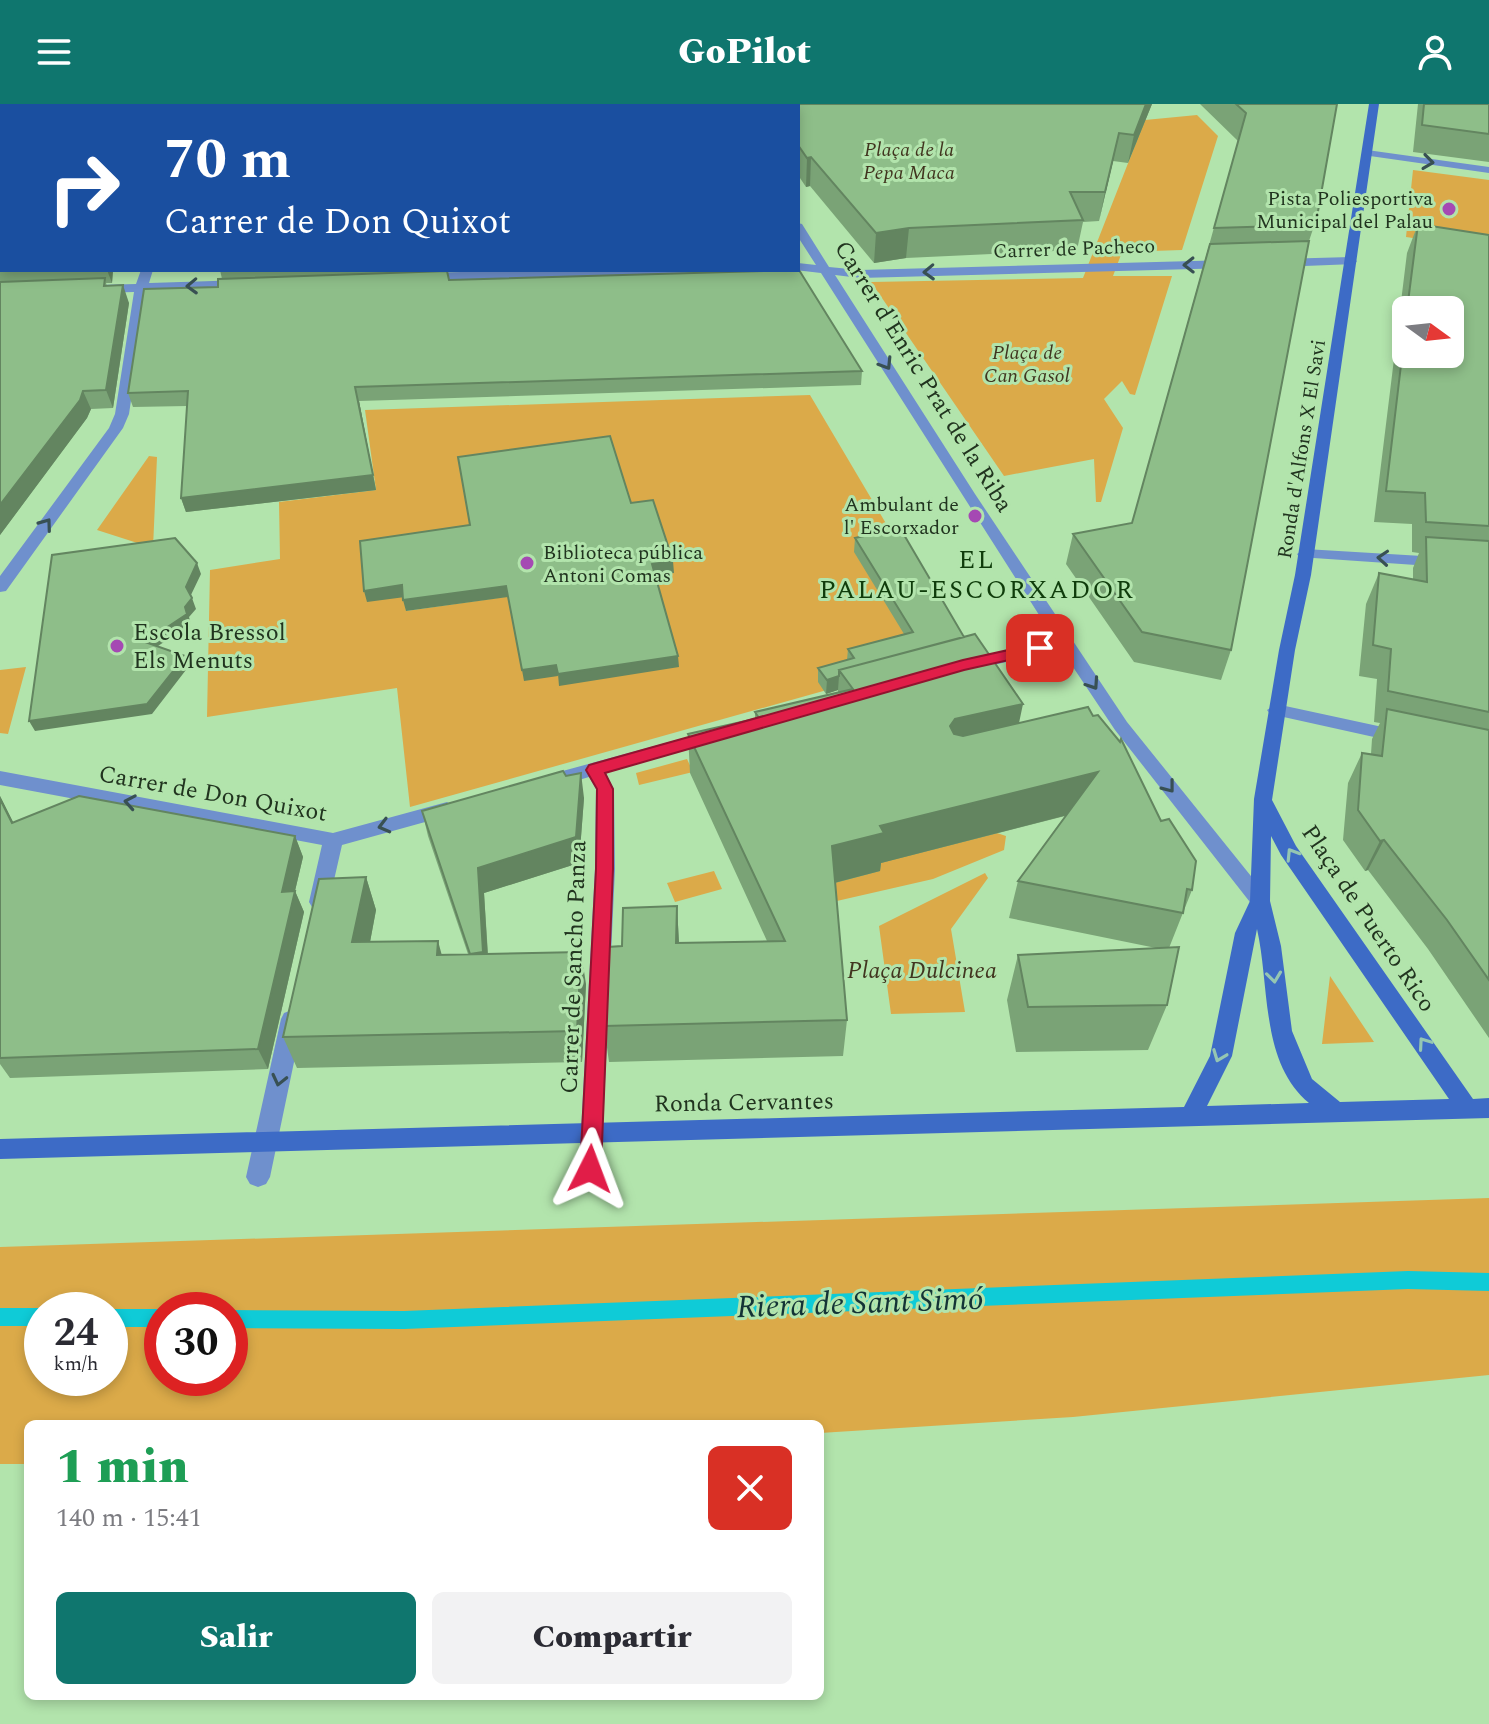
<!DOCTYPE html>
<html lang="es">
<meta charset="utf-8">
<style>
body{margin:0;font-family:Spectral,serif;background:#f2f2f3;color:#2b2b33;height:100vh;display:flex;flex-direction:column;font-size:30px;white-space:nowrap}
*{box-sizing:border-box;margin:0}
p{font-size:26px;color:#7c7c81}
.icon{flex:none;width:44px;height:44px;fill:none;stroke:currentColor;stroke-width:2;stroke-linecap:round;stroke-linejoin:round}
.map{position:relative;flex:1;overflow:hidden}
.side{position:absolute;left:24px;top:1316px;width:800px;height:280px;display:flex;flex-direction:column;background:#fff;border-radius:12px;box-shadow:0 4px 12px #0003}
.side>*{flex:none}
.hud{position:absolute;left:0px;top:0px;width:800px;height:168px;box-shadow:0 4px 12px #0003;background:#1a4fa0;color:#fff;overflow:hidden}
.needle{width:52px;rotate:105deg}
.tools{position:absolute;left:1392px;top:192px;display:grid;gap:16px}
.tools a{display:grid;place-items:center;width:72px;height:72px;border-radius:12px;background:#fff;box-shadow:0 4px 12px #0003;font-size:40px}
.speed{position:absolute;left:24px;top:1188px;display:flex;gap:16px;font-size:40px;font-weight:700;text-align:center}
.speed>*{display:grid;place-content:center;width:104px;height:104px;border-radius:50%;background:#fff;box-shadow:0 4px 12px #0003;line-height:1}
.speed small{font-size:20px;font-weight:400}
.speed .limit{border:12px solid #d22;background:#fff;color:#111}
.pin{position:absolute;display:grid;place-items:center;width:68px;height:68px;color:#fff;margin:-34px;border-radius:16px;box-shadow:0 4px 12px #0006}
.me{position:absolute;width:88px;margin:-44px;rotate:3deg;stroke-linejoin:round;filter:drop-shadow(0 0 6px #0008)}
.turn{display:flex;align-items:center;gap:28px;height:168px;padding:0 32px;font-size:36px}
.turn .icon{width:104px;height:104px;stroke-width:2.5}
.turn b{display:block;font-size:56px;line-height:68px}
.round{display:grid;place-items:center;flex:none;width:84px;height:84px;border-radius:12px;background:#f2f2f3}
.head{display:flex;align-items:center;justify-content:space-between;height:136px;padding:0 32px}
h1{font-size:48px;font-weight:800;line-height:60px;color:#1e9e55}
.button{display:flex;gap:16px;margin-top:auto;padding:16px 32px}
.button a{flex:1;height:92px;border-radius:12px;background:#0f766e;color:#fff;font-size:32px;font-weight:800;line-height:92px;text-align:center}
.button a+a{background:#f2f2f3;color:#2b2b33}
header{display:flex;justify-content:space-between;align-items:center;height:104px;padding:0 32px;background:#0f766e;color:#fff;font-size:36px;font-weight:800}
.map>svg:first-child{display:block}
.green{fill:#dbaa49;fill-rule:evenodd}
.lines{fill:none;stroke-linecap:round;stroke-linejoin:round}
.stream{fill:#0fcbd7;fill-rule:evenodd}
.street{fill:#6f90cd;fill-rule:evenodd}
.secondary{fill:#3d6bc6;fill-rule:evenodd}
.wall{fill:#7aa376;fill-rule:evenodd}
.shaded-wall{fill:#638560}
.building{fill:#8ebe89;stroke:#638560;stroke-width:2}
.oneway{stroke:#385053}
.oneway2{stroke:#95c6b2}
.route{fill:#e11d48;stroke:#92132f;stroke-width:2}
.poi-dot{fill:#a549b3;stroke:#b2e4ac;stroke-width:3}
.labels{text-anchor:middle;stroke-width:6;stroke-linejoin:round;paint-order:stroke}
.far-park-label{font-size:20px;font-style:italic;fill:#41351f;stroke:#b2e4ac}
.far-poi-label{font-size:20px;fill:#21341f;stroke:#b2e4ac;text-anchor:end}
.far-street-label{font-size:20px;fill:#21341f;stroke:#b2e4ac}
.street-label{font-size:24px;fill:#21341f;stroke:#b2e4ac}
.poi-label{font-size:24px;fill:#21341f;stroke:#b2e4ac;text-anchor:start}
.park-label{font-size:24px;font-style:italic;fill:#41351f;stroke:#b2e4ac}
.neighbourhood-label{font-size:26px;letter-spacing:2px;fill:#0f3c0b;stroke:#b2e4ac}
.near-water-label{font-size:32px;font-style:italic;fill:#133336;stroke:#b2e4ac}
</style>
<header><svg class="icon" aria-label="menu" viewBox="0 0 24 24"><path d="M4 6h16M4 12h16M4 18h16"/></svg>GoPilot<svg class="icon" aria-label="person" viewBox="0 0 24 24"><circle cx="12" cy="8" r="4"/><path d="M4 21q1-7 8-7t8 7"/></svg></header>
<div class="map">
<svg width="1489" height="1620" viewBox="0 0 1489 1620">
<rect width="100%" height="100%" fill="#b2e4ac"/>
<path class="green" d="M1197 11 1218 32 1182 146 1122 148 1113 172H1172L1135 291 1130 290 1122 277 1104 295 1123 324 1101 398H1096L1094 355 1004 372 871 178 1083 174 1145 16Z
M1413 66 1489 76V145L1406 133Z
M810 291 962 548 410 703 397 584 207 613 210 466 280 455 279 398 376 386 365 306ZM673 469 406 507 405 493Z
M149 352 157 353 153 444 97 426Z
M26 563 8 630 0 629V566Z
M687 655 693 668 639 681 636 669Z
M997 729 1006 732 1004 746 933 775 828 799 822 782 879 767 876 759Z
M714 767 722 785 675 798 667 779Z
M985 769 988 774 951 825 965 908 891 910 879 822Z
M1330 872 1374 938 1322 940Z
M1489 1094V1271L1073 1313 820 1329V1320H28V1360H0V1143ZM42 1206H110V1274H42ZM162 1206H230V1274H162Z"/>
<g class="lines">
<path class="stream" d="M1408 1167 1489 1169V1187L1408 1185 404 1225 230 1224 229 1206 404 1207Z
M0 1204H42L48 1206H42V1222H0Z
M110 1205H162L166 1206H162V1223H110V1206H106Z"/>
<path class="street" d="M156 0H166V2H156Z
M428 0H438V2H428Z
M711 0H722L723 2H712Z
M1367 46 1489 63V69L1363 51V47Z
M798 119 802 120 829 163 860 166 1231 156 1237 160 1231 164 860 174 835 171 975 390 1127 618 1267 792 1270 797 1267 802H1253L1115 626 1061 545 968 567 962 565 959 561 962 557 1055 536 821 169 795 166H798V159L816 161 798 133Z
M1351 153 1357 157 1355 160 1279 163 1273 159 1279 155Z
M141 166H153L149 179 246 176 252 180 246 184 147 187 129 310 123 324 6 487 0 488V472L109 324 115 310 134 188 98 189 92 185 98 181 136 180Z
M545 166H696L690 170 422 177 416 173 422 169Z
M1305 445 1489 456V466L1299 453 1297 450Z
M1276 600 1401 627 1410 633 1401 639 1270 610 1267 606Z
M713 626 722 632 719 636 605 668 614 685 615 765 601 1065 598 1072 590 1075 582 1072 579 1065 595 765 596 685 589 673 555 683 546 676 548 671Z
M0 667 333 729 447 698 456 705 454 710 342 741 329 798 326 803H312L309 798 322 741 0 681Z
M292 906 300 909 303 915 270 1073 266 1080 258 1083 250 1080 246 1073 281 915 284 909Z"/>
<path class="secondary" d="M1369 0H1379L1311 471 1295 546 1272 696 1296 742 1473 995 1489 994V1014L0 1055V1035L1184 1003 1210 952 1235 829 1250 797 1254 695 1279 546 1295 471ZM1271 732 1281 751 1449 995 1340 998 1312 975 1292 927 1281 842 1270 797ZM1257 825C1270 882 1260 958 1309 999L1207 1002 1232 952Z"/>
</g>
<path class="wall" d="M0 0H130L129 2H2V166H113L112 179H106L107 182 129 199 113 304 91 305 87 314 0 431Z
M762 0H1152L1128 59 1113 57 1099 117 1083 118 1077 146 906 154 874 159 810 82 806 83 798 71V2H762Z
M1200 0H1337L1317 113 1309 137 1231 546 1221 576 1134 558 1066 460 1073 430 1132 419 1238 37Z
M1418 0H1489V58L1413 48Z
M1418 120 1489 131V934L1428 845 1368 766 1365 767 1343 736 1348 679 1362 649 1371 650 1372 635 1380 619 1374 618 1377 575 1359 572 1366 500 1379 469 1413 476V464L1419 449 1412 448V420L1374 418 1407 149ZM1406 206H1450L1406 250Z
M220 166H446V167L222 175Z
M449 176 862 267 861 281 359 297 376 386 186 408 181 394 187 302 133 303 128 289Z
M855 434 964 533 1019 619 1192 786 1169 844 1167 901 1148 946 1016 948 1007 896 1018 851 1156 844 1009 814 1018 777 1065 712 881 759 880 767 835 779 847 916 843 952 609 958 604 922 622 842 677 802 679 839 767 837 690 669 688 630 755 615V608L838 589V586L826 590 818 578V564L847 556 848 545 904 530 854 448Z
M566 672 584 694 579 759 484 789 488 850 586 880 582 958 297 964 283 933 366 773 376 806 370 838 442 851 468 850 428 732 422 707Z
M0 692 13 718 295 732 303 753 295 787 304 808 268 965 10 974 0 960Z"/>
<path class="shaded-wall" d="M1146 0H1152L1128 59 1134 31Z
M1119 29 1113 57 1099 117 1105 88Z
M811 53 810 82 806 83 807 54Z
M909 124 906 154 874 159 876 129Z
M107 166H113L112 179Z
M123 181 129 199 113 304 106 286Z
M83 287 91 305 87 314 0 431V401Z
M359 297 376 386 186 408 181 394Z
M673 457 674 469 652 472V460Z
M197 459 201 470 190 493 186 483Z
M402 481 405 493 367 498 364 487Z
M506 482 508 493 406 507 403 496Z
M192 494 196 505 189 513 191 520 149 548 145 538 185 503Z
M185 552 189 562 152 610 35 627 29 617Z
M678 552 679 563 559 582 558 570Z
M556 561 558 572 524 577 522 566Z
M839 572 838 586 826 590 827 576Z
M1023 600 1015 638 949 654 950 622 955 615Z
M1098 668 1087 706 881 759 880 767 830 780 832 742 880 722Z
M581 669 584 694 579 759 484 789 489 872 476 875 478 764Z
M0 692 24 740 12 719 0 695Z
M295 732 303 753 290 808 282 788Z
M1384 736 1368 766 1365 767 1380 737Z
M366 773 376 806 364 870 352 838Z
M295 787 304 808 268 965 258 945Z
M677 802 679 840 676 839Z
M438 837 447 870 437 851Z
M581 848 586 880 582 958 577 927Z"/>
<path class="building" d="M0 0H123V2H2V164H0Z
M213 0H410V2H213Z
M769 0H1146L1134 31 1119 29 1105 88H1070L1083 116 909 124 876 129 811 53 807 54 798 41V2H770Z
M1236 0H1337L1317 113H1314L1313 121 1214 124 1246 9Z
M1424 0H1489V30L1422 21Z
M1418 120 1489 131V422L1426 418 1425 389 1386 387 1406 219V250H1450V206H1407Z
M1309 137 1231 546 1142 528 1073 430 1132 419 1210 140Z
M799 166 862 267 355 283 373 371 181 394 188 287 128 289 144 185 218 183V175L447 167 449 176Z
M105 174 104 182 123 181 106 286 83 287 80 296 0 401V178Z
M610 332 631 399 653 396 673 457 652 460 678 552 558 570 556 561 522 566 506 482 403 496 402 481 364 487 360 437 470 421 458 353Z
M900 424 964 533 839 566V572L827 576 818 564 854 554 848 545 913 528 855 434Z
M1426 433 1489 437V608L1388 587 1391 545 1373 541 1379 469 1427 478Z
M175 434 197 459 186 483 192 494 185 503 187 510 145 538 185 552 147 600 29 617 52 451Z
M975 530 1023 600 955 615 950 622 954 630 963 632 1088 603 1093 612 1098 611 1120 638 1121 635 1161 717 1169 715 1196 757 1192 786 1187 785 1183 809 1018 777 1098 668 880 722 884 729 832 742 847 916 604 922 608 843 622 842 623 804 677 802 676 839 785 837 688 630 759 614 755 608 853 585 839 566Z
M1387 605 1489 626V876L1447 816 1384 736 1380 737 1358 706 1362 649 1382 652Z
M563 667 566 672 581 669 576 733 478 764 483 848 470 850 422 707Z
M79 692 295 732 282 788 295 787 258 945 0 954V695L12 719Z
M366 773 352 838 438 837 437 851 581 848 577 927 283 933 319 775Z
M1179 843 1167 901 1028 903 1018 851Z"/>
<defs><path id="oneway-chevron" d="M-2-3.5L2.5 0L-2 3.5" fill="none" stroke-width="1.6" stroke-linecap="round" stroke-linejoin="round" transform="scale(2)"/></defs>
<g class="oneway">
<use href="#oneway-chevron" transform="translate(1428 58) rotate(8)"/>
<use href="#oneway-chevron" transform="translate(1189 161) rotate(179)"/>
<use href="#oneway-chevron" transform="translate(929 168) rotate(178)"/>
<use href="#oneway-chevron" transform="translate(192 182) rotate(178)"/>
<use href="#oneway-chevron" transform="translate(886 260) rotate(58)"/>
<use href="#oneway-chevron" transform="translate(46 420) rotate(-54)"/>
<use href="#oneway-chevron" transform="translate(1383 454) rotate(-176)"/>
<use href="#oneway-chevron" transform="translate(1093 580) rotate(56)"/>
<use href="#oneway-chevron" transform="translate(1169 683) rotate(52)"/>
<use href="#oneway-chevron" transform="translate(130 698) rotate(-170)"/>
<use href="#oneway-chevron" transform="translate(384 722) rotate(165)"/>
<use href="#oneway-chevron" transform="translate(279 976) rotate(103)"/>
</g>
<g class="oneway2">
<use href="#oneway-chevron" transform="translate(1292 750) rotate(-122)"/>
<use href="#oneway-chevron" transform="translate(1274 873) rotate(83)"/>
<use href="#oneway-chevron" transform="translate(1424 939) rotate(-125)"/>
<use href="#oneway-chevron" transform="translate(1219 952) rotate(111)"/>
</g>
<path class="route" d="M1040 539 1045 541V548L964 566 605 669 613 685V765L601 1065 598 1071 590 1074 583 1071 580 1065 596 765 597 685 586 666 589 661 963 556Z"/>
<g class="poi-dot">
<circle cx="1449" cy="105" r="8"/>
<circle cx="975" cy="412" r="8"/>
<circle cx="527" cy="459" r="8"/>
<circle cx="117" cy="542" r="8"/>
</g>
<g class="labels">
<g class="far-park-label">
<text x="909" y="52">Plaça de la<tspan x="909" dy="23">Pepa Maca</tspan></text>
<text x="1027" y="255">Plaça de<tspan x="1027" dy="23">Can Gasol</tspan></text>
</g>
<g class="far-poi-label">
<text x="1433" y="101">Pista Poliesportiva<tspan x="1433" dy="23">Municipal del Palau</tspan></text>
<text x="959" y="407">Ambulant de<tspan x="959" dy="23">l' Escorxador</tspan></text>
<text x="543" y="455" text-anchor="start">Biblioteca pública<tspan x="543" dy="23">Antoni Comas</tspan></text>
</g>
<g class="far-street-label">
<text transform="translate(1074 144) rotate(-2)" y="7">Carrer de Pacheco</text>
<text transform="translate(1301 345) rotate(-81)" y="7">Ronda d'Alfons X El Savi</text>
</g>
<g class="street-label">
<text transform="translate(924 272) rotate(58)" y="8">Carrer d'Enric Prat de la Riba</text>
<text transform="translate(213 689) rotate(10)" y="8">Carrer de Don Quixot</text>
<text transform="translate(1369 814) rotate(56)" y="8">Plaça de Puerto Rico</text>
<text transform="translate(573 863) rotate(-88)" y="8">Carrer de Sancho Panza</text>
<text transform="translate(744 998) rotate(-1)" y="8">Ronda Cervantes</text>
</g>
<g class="poi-label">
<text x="133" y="536">Escola Bressol<tspan x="133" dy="28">Els Menuts</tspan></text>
</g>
<g class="park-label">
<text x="922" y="874">Plaça Dulcinea</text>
</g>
<g class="neighbourhood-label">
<text x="977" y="464">EL<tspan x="977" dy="30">PALAU-ESCORXADOR</tspan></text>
</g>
<g class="near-water-label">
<text transform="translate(860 1198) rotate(-2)" y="11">Riera de Sant Simó</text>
</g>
</g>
</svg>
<div class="tools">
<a><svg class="needle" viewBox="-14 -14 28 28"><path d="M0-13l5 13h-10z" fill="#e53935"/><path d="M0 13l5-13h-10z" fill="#7c7c81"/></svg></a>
</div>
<div class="speed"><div>24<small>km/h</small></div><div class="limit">30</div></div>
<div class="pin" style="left:1040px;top:544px;background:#d93025"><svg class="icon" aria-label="arrive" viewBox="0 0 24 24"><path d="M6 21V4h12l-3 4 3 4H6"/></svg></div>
<svg class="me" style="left:590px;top:1065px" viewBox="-20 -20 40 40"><path d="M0-17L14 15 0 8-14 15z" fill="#e11d48" stroke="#fff" stroke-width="4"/></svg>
<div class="hud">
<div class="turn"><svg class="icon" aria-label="right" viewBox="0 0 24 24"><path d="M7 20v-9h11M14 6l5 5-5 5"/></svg><div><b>70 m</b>Carrer de Don Quixot</div></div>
</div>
<section class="side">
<div class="head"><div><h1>1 min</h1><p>140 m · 15:41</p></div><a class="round" style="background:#d93025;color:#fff"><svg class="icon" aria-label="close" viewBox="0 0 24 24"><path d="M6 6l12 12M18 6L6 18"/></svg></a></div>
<div class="button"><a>Salir</a><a>Compartir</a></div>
</section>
</div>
